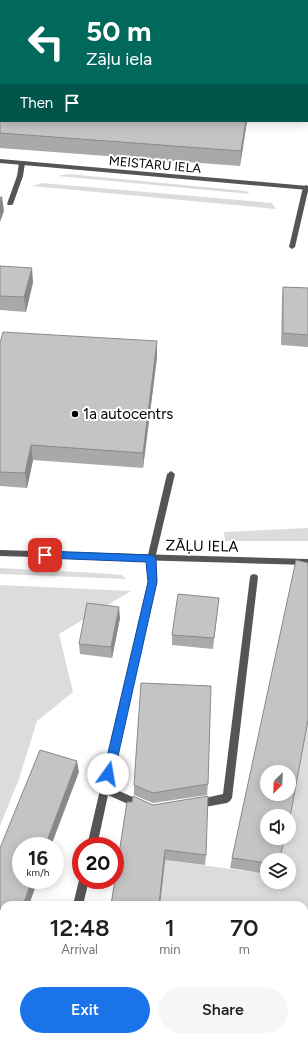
<!DOCTYPE html>
<meta charset="utf-8">
<style>
body{margin:0;font-family:Figtree,sans-serif;background:#f6f6f6;color:#202124;height:100vh;display:flex;flex-direction:column;font-size:15px;white-space:nowrap}
*{box-sizing:border-box;margin:0}
p{font-size:13px;color:#757577}
.icon{flex:none;width:22px;height:22px;fill:none;stroke:currentColor;stroke-width:2;stroke-linecap:round;stroke-linejoin:round}
.map{position:relative;flex:1;overflow:hidden}
.side{position:absolute;left:0px;top:901px;width:308px;height:140px;display:flex;flex-direction:column;background:#fff;border-radius:12px 12px 0 0;box-shadow:0 2px 10px #0003}
.side>*{flex:none}
.hud{position:absolute;left:0px;top:0px;width:308px;height:122px;box-shadow:0 2px 10px #0003;background:#00695c;color:#fff;overflow:hidden}
.needle{width:26px;rotate:204deg}
.fabs{position:absolute;left:260px;top:765px;display:grid;gap:8px}
.fabs a{display:grid;place-items:center;width:36px;height:36px;border-radius:50%;background:#fff;box-shadow:0 2px 10px #0003;font-size:20px}
.speed{position:absolute;left:12px;top:837px;display:flex;gap:8px;font-size:20px;font-weight:700;text-align:center}
.speed>*{display:grid;place-content:center;width:52px;height:52px;border-radius:50%;background:#fff;box-shadow:0 2px 10px #0003;line-height:1}
.speed small{font-size:10px;font-weight:400}
.speed .limit{border:6px solid #d22;background:#fff;color:#111}
.pin{position:absolute;display:grid;place-items:center;width:34px;height:34px;color:#fff;margin:-17px;border-radius:8px;box-shadow:0 2px 6px #0006}
.me{position:absolute;width:44px;margin:-22px;rotate:13deg;stroke-linejoin:round;filter:drop-shadow(0 0 3px #0008)}
.turn{display:flex;align-items:center;gap:14px;height:84px;padding:0 20px;font-size:18px}
.turn .icon{width:52px;height:52px;stroke-width:2.5}
.turn b{display:block;font-size:28px;line-height:34px}
.then{display:flex;align-items:center;height:38px;padding:0 20px;background:#0003;gap:8px;font-size:15px}
.eta{display:flex;justify-content:space-evenly;align-items:center;height:68px;text-align:center}
.eta b{font-size:24px;font-weight:600;line-height:28px}
.action{display:flex;gap:8px;margin-top:auto;padding:8px 20px}
.action a{flex:1;height:46px;border-radius:24px;background:#1a73e8;color:#fff;font-size:16px;font-weight:600;line-height:46px;text-align:center}
.action a+a{background:#f6f6f6;color:#202124}
.map>svg:first-child{display:block}
.green{fill:#dcdcdc}
.lines{fill:none;stroke-linecap:round;stroke-linejoin:round}
.lane{fill:#555;fill-rule:evenodd}
.street{fill:#555;fill-rule:evenodd}
.wall{fill:#a9a9a9}
.shaded-wall{fill:#898989}
.building{fill:#c4c4c4;stroke:#898989;fill-rule:evenodd}
.route{fill:#1a73e8;stroke:#114b97}
.poi-dot{fill:#000;stroke:#fff;stroke-width:1.5}
.labels{text-anchor:middle;stroke-width:4;stroke-linejoin:round;paint-order:stroke}
.far-street-label{font-size:13px;fill:#000;stroke:#fff}
.poi-label{font-size:15px;fill:#000;stroke:#fff;text-anchor:start}
.street-label{font-size:15px;fill:#000;stroke:#fff}
</style>
<div class="map">
<svg width="308" height="1041" viewBox="0 0 308 1041">
<rect width="100%" height="100%" fill="#fff"/>
<path class="green" d="M68 174 246 191 250 194 58 176Z
M42 183 272 203 276 209 32 186Z
M308 528V541H225L224 532Z
M0 568 97 573 121 575 127 579 0 574Z
M0 585 131 591 59 634 73 692 37 721 19 779 0 826Z
M308 709V1041H144V1037H304V905H160L165 860 267 874V882H289V860H278L283 838H289V816Z"/>
<g class="lines">
<path class="lane" d="M22 161 25 163 23 176 13 204 12 205H8L7 204 17 176 19 163Z
M306 185 308 186V191L295 247 292 249 289 247 303 187Z
M171 471 175 474 155 559 156 582 110 787 144 802 146 805 144 808 141 810 108 795 97 846H87L148 582 147 559 167 474Z
M254 574 257 575 258 577 232 798 230 801 227 803 199 808 196 806 194 803 196 800 223 794 250 577 251 575Z
M80 876 81 880H89L83 905H73Z
M42 1037H54L53 1041H41Z"/>
<path class="street" d="M0 159 308 186V190L0 163Z
M0 550 308 559V565L0 556Z"/>
</g>
<path class="wall" d="M0 23 1 121H247L240 166 0 148Z
M0 266 33 282 26 312 0 310Z
M283 287 308 288V347L281 345 282 298Z
M157 341V357L143 468 33 460 27 488 0 486V343Z
M219 598 213 649 172 645V635Z
M120 618 112 658 80 654 79 644Z
M208 784 207 795 153 803 134 795V785Z
M127 802 206 855 205 865 165 860 160 905H111Z
M232 858 267 860V874L230 868Z"/>
<path class="shaded-wall" d="M246 121H247L240 166 241 151Z
M2 197 4 211 0 222V202Z
M32 268 33 282 26 312 24 297Z
M157 341V357L143 468V453Z
M31 445 33 460 27 488 25 473Z
M119 607 120 618 112 658 111 647Z
M77 761 79 772 51 846H45Z
M165 850V860L160 905H159Z
M32 880H38L29 905H23Z
M4 954V971L0 982V965Z"/>
<path class="building" d="M11 0H264V1H10Z
M1 21V121H246L241 151 0 133V23Z
M0 197H2L0 202Z
M0 266 32 268 24 297 0 296Z
M283 287 308 288V335L283 333Z
M3 332 157 341 143 453 31 445 25 473 0 472V343Z
M296 560 308 563V720L290 817 289 821V816H267V838H285L279 860H267V863L232 858ZM267 772H289V794H267Z
M178 594 219 598 214 638 172 635Z
M87 603 119 607 111 647 79 644Z
M141 683 211 686 208 784 153 793 134 785Z
M40 750 77 761 45 846H21V880H32L23 905H4V954L0 965V848Z
M133 796 153 805 208 796 206 855 165 850 159 905H111L127 802H132Z
M92 1037H143V1041H91Z"/>
<path class="route" d="M45 551 151 555 154 556 156 559 157 582 114 774 112 777 108 779 105 777 103 774 148 582 146 562 45 558 42 557 41 555 42 552Z"/>
<circle class="poi-dot" cx="75" cy="414" r="4"/>
<g class="labels">
<g class="far-street-label">
<text transform="translate(155 164) rotate(5)" y="5">MEISTARU IELA</text>
</g>
<g class="poi-label">
<text x="83" y="419">1a autocentrs</text>
</g>
<g class="street-label">
<text transform="translate(202 546) rotate(1)" y="5">ZĀĻU IELA</text>
</g>
</g>
</svg>
<div class="fabs">
<a><svg class="needle" viewBox="-14 -14 28 28"><path d="M0-13l5 13h-10z" fill="#e53935"/><path d="M0 13l5-13h-10z" fill="#757577"/></svg></a>
<a><svg class="icon" aria-label="sound" viewBox="0 0 24 24"><path d="M4 9h4l5-4v14l-5-4H4zM17 9q2 3 0 6"/></svg></a>
<a><svg class="icon" aria-label="layers" viewBox="0 0 24 24"><path d="M12 4l9 5-9 5-9-5zM3 14l9 5 9-5"/></svg></a>
</div>
<div class="speed"><div>16<small>km/h</small></div><div class="limit">20</div></div>
<div class="pin" style="left:45px;top:555px;background:#d93025"><svg class="icon" aria-label="arrive" viewBox="0 0 24 24"><path d="M6 21V4h12l-3 4 3 4H6"/></svg></div>
<svg class="me" style="left:108px;top:774px" viewBox="-20 -20 40 40"><circle r="19" fill="#fff"/><path d="M0-13L10 11 0 6-10 11z" fill="#1a73e8"/></svg>
<div class="hud">
<div class="turn"><svg class="icon" aria-label="left" viewBox="0 0 24 24"><path d="M17 20v-9H6M10 6l-5 5 5 5"/></svg><div><b>50 m</b>Zāļu iela</div></div>
<div class="then">Then<svg class="icon" aria-label="arrive" viewBox="0 0 24 24"><path d="M6 21V4h12l-3 4 3 4H6"/></svg></div>
</div>
<section class="side">
<div class="eta">
<div><b>12:48</b><p>Arrival</p></div>
<div><b>1</b><p>min</p></div>
<div><b>70</b><p>m</p></div>
</div>
<div class="action"><a>Exit</a><a>Share</a></div>
</section>
</div>
